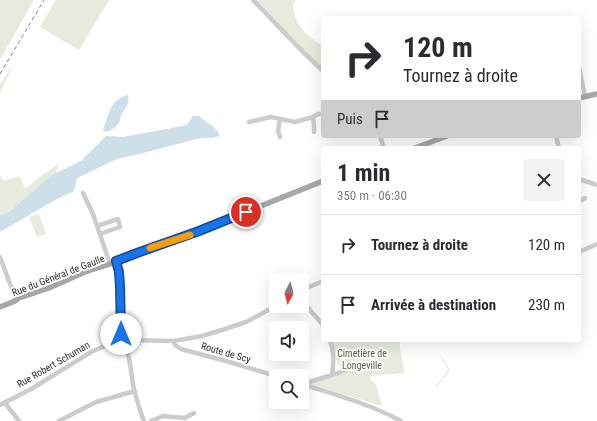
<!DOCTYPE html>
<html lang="fr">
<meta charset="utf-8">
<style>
body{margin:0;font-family:"Roboto Condensed",sans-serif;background:#f2f2f3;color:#2b2b33;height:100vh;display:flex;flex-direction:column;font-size:15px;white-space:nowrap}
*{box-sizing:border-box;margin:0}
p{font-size:13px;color:#7c7c81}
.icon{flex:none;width:22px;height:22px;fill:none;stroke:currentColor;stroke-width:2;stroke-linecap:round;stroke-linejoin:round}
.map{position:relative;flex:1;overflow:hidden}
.drawer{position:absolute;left:321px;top:146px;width:260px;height:196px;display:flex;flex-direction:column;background:#fff;border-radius:4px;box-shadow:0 4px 16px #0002}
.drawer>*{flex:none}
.top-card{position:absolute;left:321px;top:16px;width:260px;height:122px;border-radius:4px;box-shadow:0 4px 16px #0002;background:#fff;color:#2b2b33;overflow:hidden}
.needle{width:26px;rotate:187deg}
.tools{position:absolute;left:269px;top:273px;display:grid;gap:8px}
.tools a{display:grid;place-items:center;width:40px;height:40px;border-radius:4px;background:#fff;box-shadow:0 4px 16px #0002;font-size:20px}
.pin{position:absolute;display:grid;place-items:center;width:34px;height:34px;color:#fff;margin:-17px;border:2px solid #fff;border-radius:50%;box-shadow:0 1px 4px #0007}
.me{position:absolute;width:44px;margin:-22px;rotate:0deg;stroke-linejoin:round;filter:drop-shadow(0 0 3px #0008)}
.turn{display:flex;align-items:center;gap:14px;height:84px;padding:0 16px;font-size:18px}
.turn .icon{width:52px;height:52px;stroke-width:2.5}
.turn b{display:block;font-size:28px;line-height:34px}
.then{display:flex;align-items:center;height:38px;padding:0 16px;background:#0003;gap:8px;font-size:15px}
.round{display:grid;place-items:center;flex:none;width:42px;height:42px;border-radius:4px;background:#f2f2f3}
.headline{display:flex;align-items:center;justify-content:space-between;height:68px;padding:0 16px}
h1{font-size:24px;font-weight:700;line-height:30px}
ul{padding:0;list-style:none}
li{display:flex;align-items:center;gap:12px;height:60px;padding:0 16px;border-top:1px solid #e1e1e2}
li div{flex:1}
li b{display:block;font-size:15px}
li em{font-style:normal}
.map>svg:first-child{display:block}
.green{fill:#e6ebde}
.water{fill:#cde0e9}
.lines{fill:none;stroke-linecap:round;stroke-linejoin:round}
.stream{stroke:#cde0e9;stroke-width:1}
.minor{stroke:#ccc;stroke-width:4.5}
.major{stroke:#a7a7a7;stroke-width:5.5}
.rail{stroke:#848484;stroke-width:1;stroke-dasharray:4 3;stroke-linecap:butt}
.route-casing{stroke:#114b97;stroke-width:10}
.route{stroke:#1a73e8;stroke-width:7}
.slow{stroke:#f59e0b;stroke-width:7}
.labels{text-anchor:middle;stroke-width:4;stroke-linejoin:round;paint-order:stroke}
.street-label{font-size:10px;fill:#2f2f2f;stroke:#fff}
.park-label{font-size:10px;fill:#566641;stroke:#fff}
</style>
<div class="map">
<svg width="597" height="421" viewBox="0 0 597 421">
<rect width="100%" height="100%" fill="#fff"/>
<path class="green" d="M0 0H34L0 60Z
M56 0H109L79 50 40 27Z
M253 0H296L293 4C294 25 306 35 323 46V71Z
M13 65 0 93V84Z
M58 164 56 173 50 176 9 212 0 215V175L3 181 19 176 25 188Z
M39 214 46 234 37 237 29 217Z
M333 340H399L404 373 369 376 371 380 376 385 382 406 310 384 311 382 347 372 345 368 343 369C335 361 333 351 333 340Z"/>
<path class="water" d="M128 95C130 104 125 108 121 115 120 118 120 122 118 124 115 128 111 130 107 132L103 131C108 116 110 99 128 95Z
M193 116H199L216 129 220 136 211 138H201L127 157 117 159 77 178 74 191 55 200 0 232V215L9 212 50 176 81 161 106 136 123 137 187 125Z"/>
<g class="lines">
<path class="stream" d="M436 386 443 379 449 369 441 356"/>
<path class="minor" d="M253 0 301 50 323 71
M579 67 585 96
M313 117 314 126V132
M280 119 278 131 280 137
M249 122 271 117 295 122 313 117 318 114H323
M380 136 384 148
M556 136 559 148
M579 179 597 185
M83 193 93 214 110 264
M579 202 585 198
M97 226 118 219 120 227 100 234
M579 252 597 244
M0 257 16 300
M116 261C123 283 121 308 122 331L121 336
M302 290 323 281
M302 301 323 325
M116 339a4 4 0 1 1 8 0a4 4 0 1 1-8 0Z
M124 340 174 341 202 336 222 330 246 322 276 306
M174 341 175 345 181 349 226 361 276 376
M123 342C130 353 131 372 133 385 136 397 139 409 144 421
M332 375 346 370
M302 384C336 395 370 404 401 421
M306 385 309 382 332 375C334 363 334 352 330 340
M5 402 8 407 19 421
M0 405 33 388 91 352 116 341
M59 421 96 402 135 391
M151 421 163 416 185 418 194 413"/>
<path class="major" d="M579 98 597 94
M415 148 447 136
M0 307 15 301 19 298 49 288 85 272 110 264 137 253 199 231 323 181"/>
<path class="rail" d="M0 74 44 0"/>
</g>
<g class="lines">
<defs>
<path id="route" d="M121 334 120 286 119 272 116 261 137 253 199 231 246 212"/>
</defs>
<use href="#route" class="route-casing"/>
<use href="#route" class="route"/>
<path class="slow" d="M150 248 190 235"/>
</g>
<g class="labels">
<g class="street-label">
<text transform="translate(58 275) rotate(-21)" y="4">Rue du Général de Gaulle</text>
<text transform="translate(226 352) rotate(16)" y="4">Route de Scy</text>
<text transform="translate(53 364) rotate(-30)" y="4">Rue Robert Schuman</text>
</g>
<g class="park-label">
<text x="362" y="357">Cimetière de<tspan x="362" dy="12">Longeville</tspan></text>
</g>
</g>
</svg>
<div class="tools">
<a><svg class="needle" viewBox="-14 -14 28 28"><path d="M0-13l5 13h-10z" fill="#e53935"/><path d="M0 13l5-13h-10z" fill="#7c7c81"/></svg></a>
<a><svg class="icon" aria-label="sound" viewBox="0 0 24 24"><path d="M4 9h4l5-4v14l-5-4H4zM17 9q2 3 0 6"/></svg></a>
<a><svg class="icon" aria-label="search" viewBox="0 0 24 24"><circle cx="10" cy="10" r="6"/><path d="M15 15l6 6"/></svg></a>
</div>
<div class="pin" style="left:246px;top:212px;background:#d93025"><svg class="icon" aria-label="arrive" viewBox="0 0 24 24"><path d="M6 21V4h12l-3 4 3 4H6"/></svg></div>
<svg class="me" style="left:121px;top:334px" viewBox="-20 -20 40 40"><circle r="19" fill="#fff"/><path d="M0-13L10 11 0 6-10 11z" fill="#1a73e8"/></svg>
<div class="top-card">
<div class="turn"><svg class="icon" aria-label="right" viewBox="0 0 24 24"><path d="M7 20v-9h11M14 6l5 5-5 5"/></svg><div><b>120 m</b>Tournez à droite</div></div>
<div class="then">Puis<svg class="icon" aria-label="arrive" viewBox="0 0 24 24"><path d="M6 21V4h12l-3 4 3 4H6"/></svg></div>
</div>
<section class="drawer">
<div class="headline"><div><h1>1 min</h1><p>350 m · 06:30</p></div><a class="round"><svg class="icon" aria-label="close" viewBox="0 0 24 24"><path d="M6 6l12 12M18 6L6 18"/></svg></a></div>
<ul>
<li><svg class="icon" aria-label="right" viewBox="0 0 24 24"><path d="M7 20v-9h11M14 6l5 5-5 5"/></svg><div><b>Tournez à droite</b></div><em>120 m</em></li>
<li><svg class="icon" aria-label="arrive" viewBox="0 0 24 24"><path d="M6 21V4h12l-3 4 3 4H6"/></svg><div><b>Arrivée à destination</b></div><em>230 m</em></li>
</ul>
</section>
</div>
